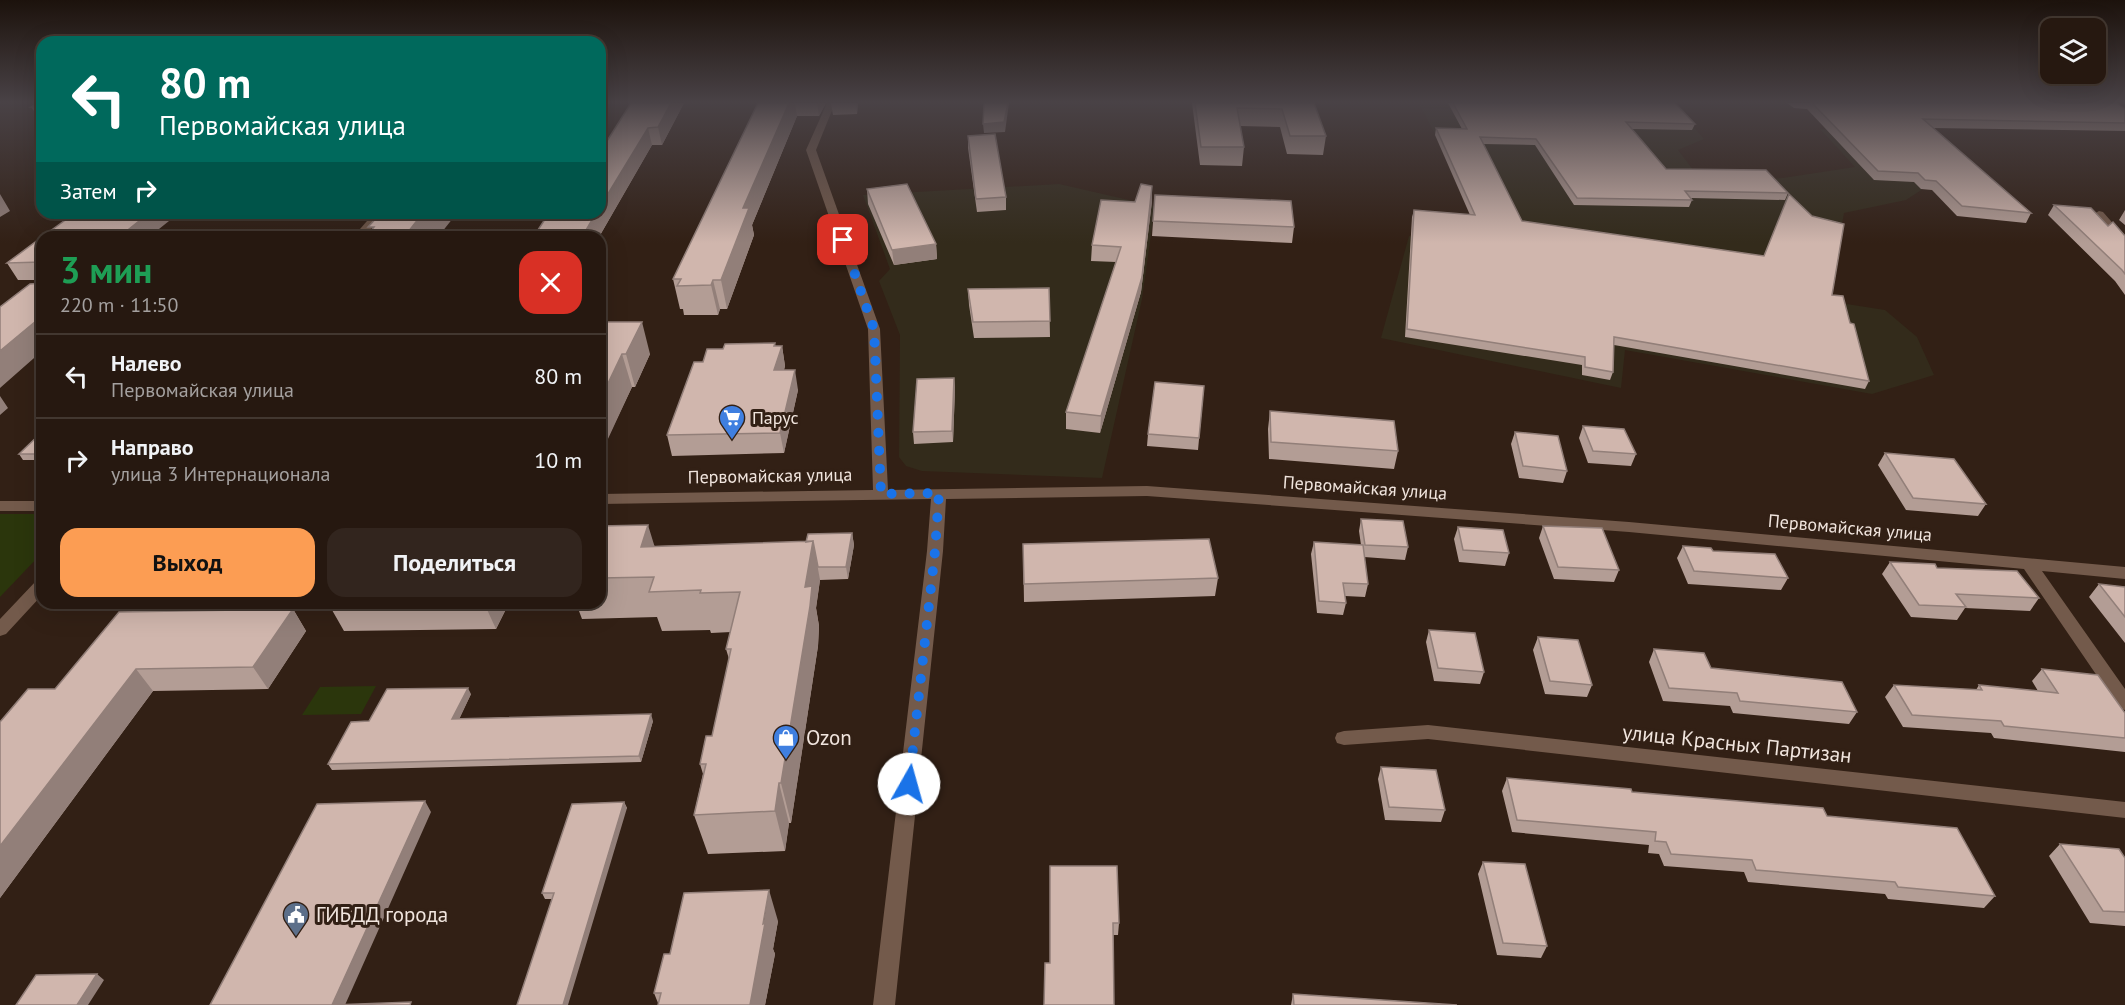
<!DOCTYPE html>
<html lang="ru">
<meta charset="utf-8">
<style>
body{margin:0;font-family:"PT Sans",sans-serif;background:#32251e;color:#f1f3f6;height:100vh;display:flex;flex-direction:column;font-size:22px;white-space:nowrap}
*{box-sizing:border-box;margin:0}
p{font-size:20px;color:#a4a09f}
.icon{flex:none;width:33px;height:33px;fill:none;stroke:currentColor;stroke-width:2;stroke-linecap:round;stroke-linejoin:round}
.map{position:relative;flex:1;overflow:hidden}
.panel{position:absolute;left:36px;top:231px;width:570px;height:378px;display:flex;flex-direction:column;background:#261810;border-radius:18px;box-shadow:0 6px 24px #0002,0 0 0 2px #423730}
.panel>*{flex:none}
.top-card{position:absolute;left:36px;top:36px;width:570px;height:183px;border-radius:18px;box-shadow:0 6px 24px #0002,0 0 0 2px #423730;background:#00695c;color:#fff;overflow:hidden}
.controls{position:absolute;left:2040px;top:18px;display:grid;gap:12px}
.controls a{display:grid;place-items:center;width:66px;height:66px;border-radius:12px;background:#261810;box-shadow:0 6px 24px #0002,0 0 0 2px #423730;font-size:30px}
.pin{position:absolute;display:grid;place-items:center;width:51px;height:51px;color:#fff;margin:-26px;border-radius:12px;box-shadow:0 3px 9px #0006}
.me{position:absolute;width:66px;margin:-33px;rotate:7deg;stroke-linejoin:round;filter:drop-shadow(0 0 4px #0008)}
.turn{display:flex;align-items:center;gap:21px;height:126px;padding:0 24px;font-size:27px}
.turn .icon{width:78px;height:78px;stroke-width:2.5}
.turn b{display:block;font-size:42px;line-height:51px}
.then{display:flex;align-items:center;height:57px;padding:0 24px;background:#0003;gap:12px;font-size:22px}
.round{display:grid;place-items:center;flex:none;width:63px;height:63px;border-radius:18px;background:#32251e}
.headline{display:flex;align-items:center;justify-content:space-between;height:102px;padding:0 24px}
h1{font-size:36px;font-weight:700;line-height:45px;color:#1e9e55}
.primary-button{display:flex;gap:12px;margin-top:auto;padding:12px 24px}
.primary-button a{flex:1;height:69px;border-radius:18px;background:#fc9d53;color:#111;font-size:24px;font-weight:700;line-height:69px;text-align:center}
.primary-button a+a{background:#32251e;color:#f1f3f6}
ul{padding:0;list-style:none}
li{display:flex;align-items:center;gap:18px;height:84px;padding:0 24px;border-top:2px solid #423730}
li div{flex:1}
li b{display:block;font-size:22px}
li em{font-style:normal}
.map>svg:first-child{display:block}
.industrial{fill:#332b1b}
.green{fill:#2b360c}
.lines{fill:none;stroke-linecap:round;stroke-linejoin:round}
.minor{fill:#735a4b;fill-rule:evenodd}
.wall{fill:#b39d95}
.shaded-wall{fill:#927f79}
.building{fill:#d0b6ad;stroke:#927f79;stroke-width:1.5}
.route{stroke:#1a73e8;stroke-width:10;stroke-dasharray:0 18}
.labels{text-anchor:middle;stroke-width:6;stroke-linejoin:round;paint-order:stroke}
.poi-label{font-size:18px;fill:#f1e5de;stroke:#322015;text-anchor:start}
.street-label{font-size:18px;fill:#f1e5de;stroke:#322015}
.near-poi-label{font-size:21px;fill:#f1e5de;stroke:#322015;text-anchor:start}
.near-street-label{font-size:21px;fill:#f1e5de;stroke:#322015}
</style>
<div class="map">
<svg width="2125" height="1005" viewBox="0 0 2125 1005">
<rect width="100%" height="100%" fill="#322015"/>
<path class="industrial" d="M1419 103 1675 106 1704 139 1678 150 1703 183 1783 178 1855 167 1820 129 1878 131 1932 183 1906 200 1844 213 1834 270 1480 222Z
M1059 184 1155 206 1142 299 1102 478 922 471 906 466 899 457 900 335 879 281 890 269 863 195Z
M1409 236 1885 310 1917 337 1934 375 1872 394 1625 350 1621 388 1381 338Z"/>
<path class="green" d="M0 514H42V553L0 597Z
M376 686 361 714 302 715 320 687Z"/>
<g class="lines">
<path class="minor" d="M827 103H835L816 150 880 329 888 490 1147 486 1629 522 2125 567V579L2042 571 2125 689V710L2119 708 2024 569 1629 532 1147 496 946 499 943 551 895 1005H873L927 551 931 499 600 504V494L873 490 868 329 806 150Z
M2099 211 2103 212 2125 237V247L2121 246 2095 216 2094 214Z
M374 213H385L364 237H353Z
M0 501H42V511H0Z
M42 579V595L6 634 0 636V619L36 581Z
M1428 725 2125 802V818L1428 739 1344 745 1337 743 1335 738 1337 733 1344 731Z"/>
</g>
<path class="wall" d="M42 103V111H34L31 107Z
M631 103H684L662 145H652L599 237H537L536 233 600 213Z
M758 103H826L819 116H797L752 225 754 235 727 309H720L718 315H684L683 309H680L673 279Z
M831 103H858L857 114 833 115Z
M1192 103H1314L1326 136 1323 155 1287 154 1280 127 1240 126 1244 147 1242 166 1200 165Z
M1448 103H1675L1695 124 1692 130 1632 129 1666 169 1788 193 1785 200 1691 198 1692 200 1689 207 1574 205 1535 145 1483 144 1522 221 1832 295 1850 323 1869 381 1865 389 1614 345 1613 372 1610 380 1582 375V365L1405 337 1412 217 1414 210 1470 215 1435 135 1436 128 1462 129Z
M1787 103H2117L2125 109V131L1933 128 2031 213 2026 223 1957 216 1932 190 1921 189 1914 182 1874 180 1807 109 1794 108Z
M968 136 1006 197V210L977 212 968 148Z
M867 189 936 244 937 259 894 265 868 204Z
M1155 195 1294 227 1292 243 1152 236Z
M1152 201 1141 292 1100 433 1066 429V412L1116 262 1091 261 1092 245 1135 202Z
M2054 205 2108 226 2125 236V295L2115 281 2048 215Z
M2125 210V225L2119 220Z
M42 237V280H18L7 263Z
M1049 288 1050 337 974 338 969 305 968 289Z
M600 322 650 354 635 387H632L600 454Z
M776 346H782L785 366 784 370 798 390 784 453 672 456 667 435 703 362Z
M954 378 955 389 953 442 914 444 913 432Z
M1204 386 1198 450 1147 446 1148 434Z
M1270 411 1398 451 1394 469 1269 459 1268 429Z
M1583 426 1636 454 1631 466 1588 463 1579 438Z
M42 432V460H23L19 454Z
M1515 432 1567 471 1563 483 1519 478 1511 444Z
M1885 453 1986 504 1978 516 1906 510 1878 465Z
M1361 519 1408 547 1405 560 1364 557 1368 584 1365 597 1345 596 1346 603 1343 615 1317 613 1311 554 1314 542 1361 545 1359 531Z
M600 526 655 546 806 542 852 533 854 545 848 579 820 580 816 608 819 626 818 646 791 823H789L785 851 708 854 694 815 703 774 700 764 712 736 729 659 726 649 731 632 711 633 710 630 662 631 657 617 582 619 576 603H600Z
M1543 526 1619 570 1614 582 1554 579 1539 538Z
M1458 527 1509 553 1505 566 1459 562 1454 539Z
M1023 544 1218 578 1215 596 1024 602Z
M1683 546 1713 551 1788 578 1781 590 1688 584 1677 558Z
M1890 562 1937 568 2039 598 2030 611 1965 608 1957 620 1911 617 1882 574Z
M2099 584 2125 587V643L2089 597Z
M328 603H509L496 629 344 631Z
M293 609 306 631 268 689 153 691 0 898V722L55 689Z
M1429 630 1484 672 1480 684 1434 681 1426 642Z
M1538 637 1592 685 1587 697 1545 694 1533 650Z
M1654 649 1711 668 1857 712 1849 724 1733 713 1730 706 1663 701 1649 662Z
M2042 669 2125 713V752L1994 738 1991 733 1903 727 1885 697 1894 685 1976 690 1979 685 2038 691 2032 681Z
M471 694 459 719 653 721 641 762 332 770 328 764 369 721Z
M1381 767 1445 810 1441 822 1385 820 1378 779Z
M1507 778 1827 816 1995 896 1984 908 1888 899 1885 894 1748 882 1744 872 1664 866 1659 854 1648 853 1649 845 1512 832 1502 791Z
M624 802 627 808 552 899H545L542 893Z
M2060 844 2125 858V926L2090 923 2049 856Z
M1483 862 1547 946 1541 958 1497 955 1478 874Z
M1050 866 1119 923 1118 935H1113L1050 963Z
M778 921 773 949 775 954 765 1005H658V1003L654 993 670 954Z
M1293 994 1457 1005H1291Z"/>
<path class="shaded-wall" d="M671 103H684L662 145 658 127Z
M789 103H795L797 116 752 225 754 235 727 309 721 280 743 208Z
M817 103H826L819 116Z
M856 103H858L857 114Z
M1008 103H1009L1005 132 984 133 983 124Z
M648 128 652 145 599 237H586L585 232 596 213H600V207Z
M1152 186V201L1141 292 1100 433 1101 416Z
M0 194 10 211 0 217Z
M149 213H179L149 237H119Z
M423 213H457L438 237H410L408 232Z
M936 244 937 259 894 265 892 250Z
M713 280 720 309 718 315 711 285Z
M42 316V351L0 388V351Z
M642 322 650 354 635 387 626 354Z
M775 343 778 359 782 346 785 366 778 390 774 370Z
M622 354 632 387 601 454 600 451V400Z
M795 370 798 390 784 453 780 433Z
M954 378 955 389 953 442 952 431Z
M0 396 8 408 0 415Z
M648 525 660 564 641 547Z
M852 533 854 545 848 579 846 567Z
M813 541 820 580 816 608 819 626 818 646 791 823 781 783 805 587Z
M484 603H509L496 629Z
M293 609 306 631 268 689 253 667Z
M136 669 153 691 0 898V846Z
M468 688 471 694 456 726 452 719Z
M651 714 653 721 641 762 639 756Z
M779 783 789 823 785 851 775 811Z
M425 801 431 812 345 1005H332Z
M624 802 627 808 568 1005H563Z
M769 890 778 921 773 949 775 954 765 1005H750Z
M97 974 104 980 88 1005H77Z"/>
<path class="building" d="M38 103H42V107H31Z
M631 103H671L658 127 648 128 600 207V152Z
M758 103H789L743 208H749L721 280H713L711 285 677 286 681 279H673Z
M984 103H1008L1004 122 983 124Z
M1195 103H1314L1326 136H1290L1282 109 1237 108 1244 147H1201Z
M1453 103H1675L1695 124 1626 122 1666 169 1766 170 1788 193 1685 191 1692 200 1577 198 1536 139 1480 137 1522 221 1764 256 1789 194 1812 216 1844 224 1832 295 1843 296 1850 323 1854 324 1869 381 1614 337 1613 372 1585 367V357L1407 329 1414 210 1475 215 1436 128 1467 129Z
M1812 103H2117L2125 109V123L1923 119 2031 213 1962 206 1936 181 1925 180 1918 173 1878 171Z
M995 134 1006 197 976 199 968 136Z
M907 184 936 244 892 250 867 189Z
M1141 184 1152 186 1142 277 1101 416 1066 412 1121 247 1092 245 1101 200 1135 202Z
M1155 195 1291 201 1294 227 1153 221Z
M2054 205 2091 208 2108 226 2113 222 2125 236V274L2122 270Z
M75 213H149L119 237H42Z
M381 213H423L408 232 415 231 410 237H366L374 227H368Z
M549 213H596L585 232 536 233Z
M42 237V262L7 263Z
M42 283V316L0 351V307L30 284Z
M1049 288 1050 321 973 322 968 289Z
M600 322H642L626 354H622L600 400Z
M775 343 774 346H782L774 370H795L780 433 667 435 694 362H703L707 349H723L725 344Z
M954 378 952 431 913 432 917 379Z
M1155 382 1204 386 1199 438 1148 434Z
M1270 411 1394 421 1398 451 1271 442Z
M1583 426 1624 429 1636 454 1593 451Z
M42 432V454H19Z
M1515 432 1558 436 1567 471 1523 466Z
M1885 453 1954 459 1986 504 1913 498Z
M1361 519 1403 521 1408 547 1365 545Z
M648 525 641 547 813 541 805 587 812 586 810 606 781 783H779L775 811 694 815 706 764H700L706 736H712L731 649H726L740 592 700 593 701 590 649 592 654 577 600 578V526Z
M1543 526 1602 528 1619 570 1558 567Z
M1458 527 1503 530 1509 553 1463 550Z
M852 533 846 567H818L813 541 806 542 808 534Z
M1209 539 1218 578 1024 584 1023 544Z
M1314 542 1363 545 1368 584 1343 583 1346 603 1319 601Z
M1683 546 1711 548 1713 551 1775 554 1788 578 1694 571Z
M1890 562 1935 564 1937 568 2017 571 2039 598 1956 594 1966 607 1919 605Z
M2099 584 2125 587V617Z
M293 609 253 667 136 669 0 846V722L28 689H55L119 612Z
M1429 630 1475 633 1484 672 1438 668Z
M1538 637 1578 640 1592 685 1550 681Z
M1654 649 1704 653 1711 668 1842 682 1857 712 1740 701 1737 693 1669 688Z
M2042 669 2098 675 2125 713V738L2004 726 2001 721 1912 715 1894 685 1982 690 1979 685 2058 693Z
M468 688 452 719 651 714 639 756 328 764 351 722 369 721 387 689Z
M1381 767 1436 770 1445 810 1389 807Z
M1507 778 1631 789 1632 792 1823 808 1827 816 1957 828 1995 896 1898 887 1895 882 1756 870 1752 860 1671 854 1666 842 1655 841 1656 832 1517 820Z
M425 801 332 1005 411 1002 410 1005H210L317 804Z
M624 802 563 1005H517L554 893H542L572 804Z
M2060 844 2119 849 2125 858V912L2103 911Z
M1483 862 1525 864 1547 946 1503 943Z
M1050 866H1117L1119 923H1113L1114 1005H1044L1045 963H1050Z
M769 890 763 924 765 923 750 1005H658L661 993H654L664 954H670L684 893Z
M97 974 77 1005H16L36 975Z
M1293 994 1457 1005H1294Z"/>
<linearGradient id="sky" x2="0" y2="1"><stop stop-color="#1c120c"/><stop offset="0.42" stop-color="#494246"/><stop offset="1" stop-color="#494246" stop-opacity="0"/></linearGradient>
<rect width="2125" height="243" fill="url(#sky)"/>
<g class="lines">
<path class="route" d="M843 240 874 329 881 494 939 493 935 551 909 784"/>
</g>
<defs>
<symbol id="supermarket-pin" viewBox="-11 -11 22 30"><path d="M0 17L-7.5 6A9.5 9.5 0 1 1 7.5 6Z" fill="#3f7fe0" stroke="#322015"/><path d="M-6-5.5h2.5l.6 2H6L4.5 2H-2.5L-4.4-4H-6ZM-1.5 3.2a1.3 1.3 0 1 0 .1 0ZM3 3.2a1.3 1.3 0 1 0 .1 0Z" fill="#fff"/></symbol>
<symbol id="shop-pin" viewBox="-11 -11 22 30"><path d="M0 17L-7.5 6A9.5 9.5 0 1 1 7.5 6Z" fill="#3f7fe0" stroke="#322015"/><path d="M-5-2.5h2.3a2.7 3.5 0 0 1 5.4 0H5L5.5 6h-11ZM-1.5-2.5h3a1.5 2.3 0 0 0-3 0Z" fill="#fff"/></symbol>
<symbol id="civic-pin" viewBox="-11 -11 22 30"><path d="M0 17L-7.5 6A9.5 9.5 0 1 1 7.5 6Z" fill="#5c6f8a" stroke="#322015"/><path d="M-.6-6.5H3V-4.5H.6V-3L4-1V1h2V6H-6V1h2V-1L-.6-3ZM-1.2 2.5V6h2.4V2.5Z" fill="#fff"/></symbol>
</defs>
<g fill-rule="evenodd">
<use href="#supermarket-pin" x="717" y="403" width="30" height="40"/>
<use href="#shop-pin" x="771" y="723" width="30" height="40"/>
<use href="#civic-pin" x="281" y="900" width="30" height="40"/>
</g>
<g class="labels">
<g class="poi-label">
<text x="752" y="424">Парус</text>
</g>
<g class="street-label">
<text transform="translate(770 476) rotate(-1)" y="6">Первомайская улица</text>
<text transform="translate(1365 488) rotate(4)" y="6">Первомайская улица</text>
<text transform="translate(1850 528) rotate(5)" y="6">Первомайская улица</text>
</g>
<g class="near-poi-label">
<text x="806" y="745">Ozon</text>
<text x="316" y="922">ГИБДД города</text>
</g>
<g class="near-street-label">
<text transform="translate(1737 744) rotate(6)" y="7">улица Красных Партизан</text>
</g>
</g>
</svg>
<div class="controls">
<a><svg class="icon" aria-label="layers" viewBox="0 0 24 24"><path d="M12 4l9 5-9 5-9-5zM3 14l9 5 9-5"/></svg></a>
</div>
<div class="pin" style="left:843px;top:240px;background:#d93025"><svg class="icon" aria-label="arrive" viewBox="0 0 24 24"><path d="M6 21V4h12l-3 4 3 4H6"/></svg></div>
<svg class="me" style="left:909px;top:784px" viewBox="-20 -20 40 40"><circle r="19" fill="#fff"/><path d="M0-13L10 11 0 6-10 11z" fill="#1a73e8"/></svg>
<div class="top-card">
<div class="turn"><svg class="icon" aria-label="left" viewBox="0 0 24 24"><path d="M17 20v-9H6M10 6l-5 5 5 5"/></svg><div><b>80 m</b>Первомайская улица</div></div>
<div class="then">Затем<svg class="icon" aria-label="right" viewBox="0 0 24 24"><path d="M7 20v-9h11M14 6l5 5-5 5"/></svg></div>
</div>
<section class="panel">
<div class="headline"><div><h1>3 мин</h1><p>220 m · 11:50</p></div><a class="round" style="background:#d93025;color:#fff"><svg class="icon" aria-label="close" viewBox="0 0 24 24"><path d="M6 6l12 12M18 6L6 18"/></svg></a></div>
<ul>
<li><svg class="icon" aria-label="left" viewBox="0 0 24 24"><path d="M17 20v-9H6M10 6l-5 5 5 5"/></svg><div><b>Налево</b><p>Первомайская улица</p></div><em>80 m</em></li>
<li><svg class="icon" aria-label="right" viewBox="0 0 24 24"><path d="M7 20v-9h11M14 6l5 5-5 5"/></svg><div><b>Направо</b><p>улица 3 Интернационала</p></div><em>10 m</em></li>
</ul>
<div class="primary-button"><a>Выход</a><a>Поделиться</a></div>
</section>
</div>
